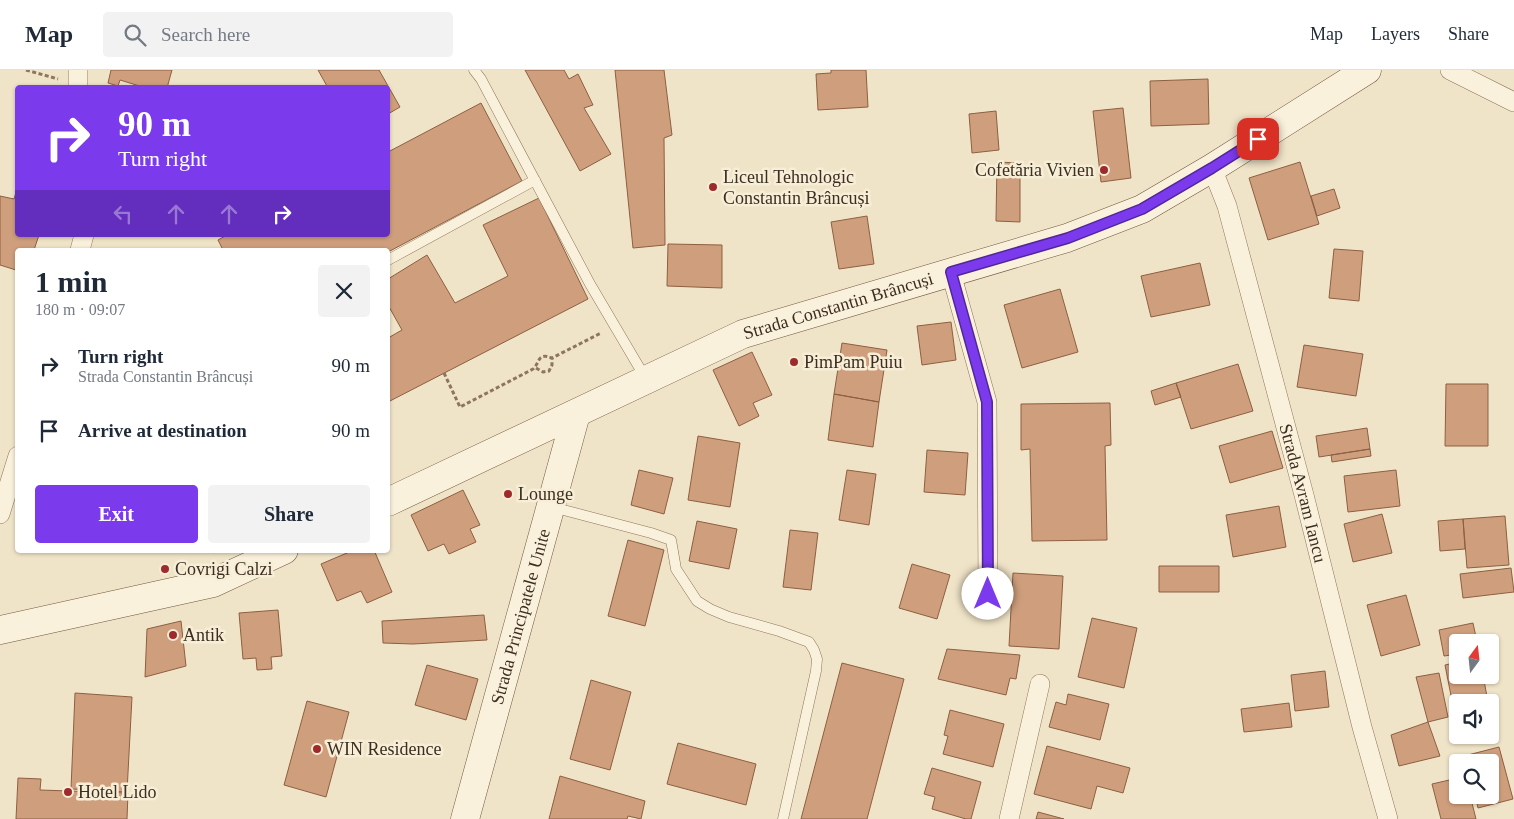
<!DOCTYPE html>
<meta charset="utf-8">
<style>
body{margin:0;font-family:Georgia,serif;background:#f2f2f3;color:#1f2937;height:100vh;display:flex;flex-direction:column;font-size:19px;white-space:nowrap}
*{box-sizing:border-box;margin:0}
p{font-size:16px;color:#747a83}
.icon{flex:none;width:28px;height:28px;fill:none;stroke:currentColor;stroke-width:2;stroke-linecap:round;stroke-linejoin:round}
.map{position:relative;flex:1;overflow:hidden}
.drawer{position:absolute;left:15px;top:178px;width:375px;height:305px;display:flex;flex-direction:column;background:#fff;border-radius:5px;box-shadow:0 1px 4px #0004}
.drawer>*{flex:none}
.guide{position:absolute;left:15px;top:15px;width:375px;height:152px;border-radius:5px;box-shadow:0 1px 4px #0004;background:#7c3aed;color:#fff;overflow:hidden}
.needle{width:32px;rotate:15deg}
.tools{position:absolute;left:1449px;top:564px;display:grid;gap:10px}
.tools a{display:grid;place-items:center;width:50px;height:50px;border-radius:5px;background:#fff;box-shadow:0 1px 4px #0004;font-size:25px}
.pin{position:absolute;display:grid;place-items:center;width:42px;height:42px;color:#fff;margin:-21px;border-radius:10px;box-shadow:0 2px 8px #0006}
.me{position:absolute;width:55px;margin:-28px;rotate:0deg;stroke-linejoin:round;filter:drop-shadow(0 0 4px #0008)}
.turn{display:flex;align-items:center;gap:18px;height:105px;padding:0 20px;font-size:22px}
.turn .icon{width:65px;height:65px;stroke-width:2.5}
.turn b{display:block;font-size:35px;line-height:42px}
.lanes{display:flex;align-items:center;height:48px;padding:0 20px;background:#0003;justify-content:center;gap:25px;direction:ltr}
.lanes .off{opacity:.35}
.round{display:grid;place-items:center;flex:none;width:52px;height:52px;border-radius:5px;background:#f2f2f3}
.summary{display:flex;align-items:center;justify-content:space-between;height:85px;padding:0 20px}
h1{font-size:30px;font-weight:700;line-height:38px}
.button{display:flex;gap:10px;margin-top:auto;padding:10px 20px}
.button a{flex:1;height:58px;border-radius:5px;background:#7c3aed;color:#fff;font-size:20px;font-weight:700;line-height:58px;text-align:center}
.button a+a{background:#f2f2f3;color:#1f2937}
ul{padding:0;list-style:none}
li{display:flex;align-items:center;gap:15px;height:65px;padding:0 20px}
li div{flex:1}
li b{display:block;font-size:19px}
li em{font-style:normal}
header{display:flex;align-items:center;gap:30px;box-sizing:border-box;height:70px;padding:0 25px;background:#fff;border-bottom:1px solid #e0e1e3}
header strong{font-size:24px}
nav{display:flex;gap:28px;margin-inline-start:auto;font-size:18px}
.search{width:350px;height:45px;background:#f2f2f3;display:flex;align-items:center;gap:12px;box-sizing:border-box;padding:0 18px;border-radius:5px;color:#747a83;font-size:19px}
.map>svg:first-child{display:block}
.building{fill:#cf9f7d;stroke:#8d5f41}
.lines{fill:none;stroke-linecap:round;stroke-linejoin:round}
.lane-casing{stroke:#8d765c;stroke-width:11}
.street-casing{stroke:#8d765c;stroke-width:20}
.secondary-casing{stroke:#6f573f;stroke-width:29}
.path{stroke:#8d765c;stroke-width:3;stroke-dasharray:4 2.5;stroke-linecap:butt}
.lane{stroke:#faf1dc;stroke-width:10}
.street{stroke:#faf1dc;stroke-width:19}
.secondary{stroke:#faf1dc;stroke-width:28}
.route-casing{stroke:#51269a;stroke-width:12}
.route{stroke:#7c3aed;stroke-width:9}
.poi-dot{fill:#9e2a2b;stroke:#f7eed8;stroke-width:2}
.labels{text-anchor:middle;stroke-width:5;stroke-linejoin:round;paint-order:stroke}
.poi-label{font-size:18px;fill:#3d2e20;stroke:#f7eed8;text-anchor:start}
.street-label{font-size:18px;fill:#3d2e20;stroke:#f7eed8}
</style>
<header>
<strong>Map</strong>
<div class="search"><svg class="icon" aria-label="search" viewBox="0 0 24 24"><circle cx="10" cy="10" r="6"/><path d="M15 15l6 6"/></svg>Search here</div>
<nav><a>Map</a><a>Layers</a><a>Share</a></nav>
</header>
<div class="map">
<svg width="1514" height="749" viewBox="0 0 1514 749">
<rect width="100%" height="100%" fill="#f0e4c8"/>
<path class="building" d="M111 0H172L167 18H146L120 10 118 16 108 13Z
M318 0H379L400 37 388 44V18H328Z
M525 0H564L569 9 578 4 593 35 584 38 611 84 580 101Z
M615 0H664L672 65 664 68 665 175 633 178Z
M831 0H866L868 37 818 40 816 4 831 3Z
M1208 9 1209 54 1151 56 1150 11Z
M481 33 522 111 388 182V180H223L218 170 227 165H388V82Z
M1123 38 1131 108 1101 112 1093 41Z
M996 41 999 80 972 83 969 44Z
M997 92 1020 93V152L996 151Z
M1300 92 1319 154 1268 170 1249 108Z
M17 119 18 165H39L34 180H18L16 200 0 195V126L14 129Z
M1334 119 1340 138 1317 146 1311 126Z
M539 128 588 229 388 332V268L402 260 388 235V209L427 185 455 233 508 206 483 155Z
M867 146 874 194 839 199 831 152Z
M668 174 722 175V218L667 216Z
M1334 179 1363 181 1359 231 1329 228Z
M1200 193 1210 235 1151 247 1141 206Z
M1060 219 1078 282 1022 298 1004 235Z
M951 252 956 290 922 295 917 256Z
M842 273 887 280 879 332 834 324Z
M1304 275 1363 284 1356 326 1297 317Z
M752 282 772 325 753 333 759 346 739 356 713 300Z
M1238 294 1253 341 1191 359 1176 313Z
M1176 313 1181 327 1155 335 1151 321Z
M1446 314H1488V376H1445Z
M834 324 879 332 873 377 828 370Z
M1110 333 1111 375 1105 376 1107 470 1032 471 1030 379 1021 380V334Z
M1367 358 1370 379 1319 387 1316 366Z
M1272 361 1283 398 1230 413 1219 376Z
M698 366 740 373 730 437 688 430Z
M1370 379 1371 386 1332 392 1331 385Z
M927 380 968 383 965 425 924 422Z
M639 400 673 408 664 444 631 435Z
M847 400 876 404 869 455 839 450Z
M1396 400 1400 436 1348 442 1344 406Z
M463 420 480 455 470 459 476 472 449 484 444 474 428 481 411 445Z
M1279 436 1286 477 1233 487 1226 445Z
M1382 444 1392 483 1353 492 1344 454Z
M1505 446 1509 495 1467 498 1463 449Z
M1463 449 1465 479 1440 481 1438 451Z
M697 451 737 459 729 499 689 491Z
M790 460 818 463 811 520 783 517Z
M628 470 664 480 645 556 608 546Z
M354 480H374L392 522 367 533 361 521 337 531 321 494Z
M912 494 950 505 937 549 899 538Z
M1159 496H1219V522H1159Z
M1511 498 1514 522 1463 528 1460 504Z
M1013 503 1063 506 1059 579 1009 576Z
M1406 525 1420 575 1381 586 1367 535Z
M278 540 282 586 271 587 272 599 257 600 256 588 243 589 239 543Z
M484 545 487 570 413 574 383 573 382 551Z
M1092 548 1137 558 1124 618 1078 607Z
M181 551 186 596 145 607 147 559Z
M1473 553 1477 572H1458V584L1444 586 1439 560Z
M947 579 1020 585 1016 609 1010 608 1006 625 938 609Z
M1458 592V605H1483L1488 632H1458V645L1455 646 1445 595Z
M842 593 904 609 867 749H801Z
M427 595 478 609 466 650 415 635Z
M1325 601 1329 637 1295 641 1291 605Z
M1439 603 1448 647 1428 652 1416 607Z
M591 610 631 622 610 700 570 689Z
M75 623 132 627 127 722 71 719Z
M1068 624 1109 634 1100 670 1049 657 1056 632 1066 635Z
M307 631 349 642 326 727 284 715Z
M1289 633 1292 657 1244 662 1241 639Z
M950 640 1004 654 993 697 943 684 948 666 944 665Z
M1428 652 1440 686 1399 696 1391 665Z
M678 673 756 694 746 735 667 714Z
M1047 676 1130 698 1123 723 1097 716 1091 739 1034 724Z
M1499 677 1513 729 1478 738 1475 725H1490V692H1466L1464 686Z
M932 698 981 712 971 749H966L932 739 935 727 924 724Z
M560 706 645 731 641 749 628 746 627 749H549Z
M18 708 41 709 40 720 128 723 127 749H16Z
M1458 708V725H1470L1476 749H1441L1432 714Z
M1038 742 1064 749H1036Z"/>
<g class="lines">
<defs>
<path id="lane" d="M474 0 481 9 590 214 646 309
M388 190 535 110
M552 437 651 463 671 470 676 499 697 531 710 539 729 547 779 561 809 572 814 580 817 589 816 601 783 749"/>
<g id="street">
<path d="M78 0V18"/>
<path d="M1450 0 1514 32"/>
<path id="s1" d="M1212 98 1227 136 1304 425 1362 657 1388 749"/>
<path d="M80 180 84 165"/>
<path d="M951 203 987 332 988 523"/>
<path d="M0 444 18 386"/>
<path d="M1009 749 1040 614"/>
</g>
<g id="secondary">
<path id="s2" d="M388 432 743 264 1067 168 1142 139 1212 98 1367 0"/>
<path d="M0 560 213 513 284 480"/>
<path id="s3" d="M465 749 576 344"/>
</g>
</defs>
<use href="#lane" class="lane-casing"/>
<use href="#street" class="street-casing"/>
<use href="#secondary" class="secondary-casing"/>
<path class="path" d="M26 0 58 9
M536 298 543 302 549 301 552 295V288
M444 303 460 337 533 299C540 293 537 282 552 288L601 263"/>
<use href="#lane" class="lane"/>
<use href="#street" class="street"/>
<use href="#secondary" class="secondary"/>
</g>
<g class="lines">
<defs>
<path id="route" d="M988 524 987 332 951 202 1068 168 1142 139 1212 98 1258 69"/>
</defs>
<use href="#route" class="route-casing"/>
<use href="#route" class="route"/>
</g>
<g class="poi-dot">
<circle cx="1104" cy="100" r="5"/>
<circle cx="713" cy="117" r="5"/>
<circle cx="794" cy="292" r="5"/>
<circle cx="508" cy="424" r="5"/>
<circle cx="165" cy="499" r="5"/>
<circle cx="173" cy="565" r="5"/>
<circle cx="317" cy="679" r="5"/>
<circle cx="68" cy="722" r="5"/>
</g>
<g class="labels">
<g class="poi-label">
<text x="1094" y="106" text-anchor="end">Cofetăria Vivien</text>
<text x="723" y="113">Liceul Tehnologic<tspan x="723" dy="21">Constantin Brâncuși</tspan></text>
<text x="804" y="298">PimPam Puiu</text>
<text x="518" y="430">Lounge</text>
<text x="175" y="505">Covrigi Calzi</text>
<text x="183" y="571">Antik</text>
<text x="327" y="685">WIN Residence</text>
<text x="78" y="728">Hotel Lido</text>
</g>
<g class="street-label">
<text dy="6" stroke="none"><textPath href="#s2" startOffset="492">Strada Constantin Brâncuși</textPath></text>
<text dy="6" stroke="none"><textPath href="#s1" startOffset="338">Strada Avram Iancu</textPath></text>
<text dy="6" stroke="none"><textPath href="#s3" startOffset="210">Strada Principatele Unite</textPath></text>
</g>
</g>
</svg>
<div class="tools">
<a><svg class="needle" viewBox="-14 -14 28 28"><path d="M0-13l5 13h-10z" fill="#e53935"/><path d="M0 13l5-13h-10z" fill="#747a83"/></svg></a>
<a><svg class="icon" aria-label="sound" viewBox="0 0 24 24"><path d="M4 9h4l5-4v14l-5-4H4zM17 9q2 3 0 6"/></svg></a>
<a><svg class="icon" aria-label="search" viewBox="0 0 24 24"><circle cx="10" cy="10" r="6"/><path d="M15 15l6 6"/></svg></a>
</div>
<div class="pin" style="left:1258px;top:69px;background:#d93025"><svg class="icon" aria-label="arrive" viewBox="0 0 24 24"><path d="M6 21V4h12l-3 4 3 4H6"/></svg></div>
<svg class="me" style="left:988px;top:524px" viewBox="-20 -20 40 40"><circle r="19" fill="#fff"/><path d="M0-13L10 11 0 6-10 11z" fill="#7c3aed"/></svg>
<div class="guide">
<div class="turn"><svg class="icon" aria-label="right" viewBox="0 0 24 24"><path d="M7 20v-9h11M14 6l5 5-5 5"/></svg><div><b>90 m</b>Turn right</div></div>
<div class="lanes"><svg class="icon off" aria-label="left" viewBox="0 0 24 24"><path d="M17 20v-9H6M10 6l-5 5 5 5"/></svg><svg class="icon off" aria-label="ahead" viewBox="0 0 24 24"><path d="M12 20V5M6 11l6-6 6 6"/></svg><svg class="icon off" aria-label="ahead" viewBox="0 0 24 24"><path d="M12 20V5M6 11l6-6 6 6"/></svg><svg class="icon" aria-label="right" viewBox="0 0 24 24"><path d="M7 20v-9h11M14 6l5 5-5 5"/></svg></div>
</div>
<section class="drawer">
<div class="summary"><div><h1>1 min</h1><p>180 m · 09:07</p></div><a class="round"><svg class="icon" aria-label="close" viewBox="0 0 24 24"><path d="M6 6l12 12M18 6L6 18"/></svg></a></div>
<ul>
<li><svg class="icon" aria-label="right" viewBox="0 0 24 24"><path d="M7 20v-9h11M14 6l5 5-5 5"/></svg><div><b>Turn right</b><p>Strada Constantin Brâncuși</p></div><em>90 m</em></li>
<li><svg class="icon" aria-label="arrive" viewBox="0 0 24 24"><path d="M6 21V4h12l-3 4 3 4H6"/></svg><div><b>Arrive at destination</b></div><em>90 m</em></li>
</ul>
<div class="button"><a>Exit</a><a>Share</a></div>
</section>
</div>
